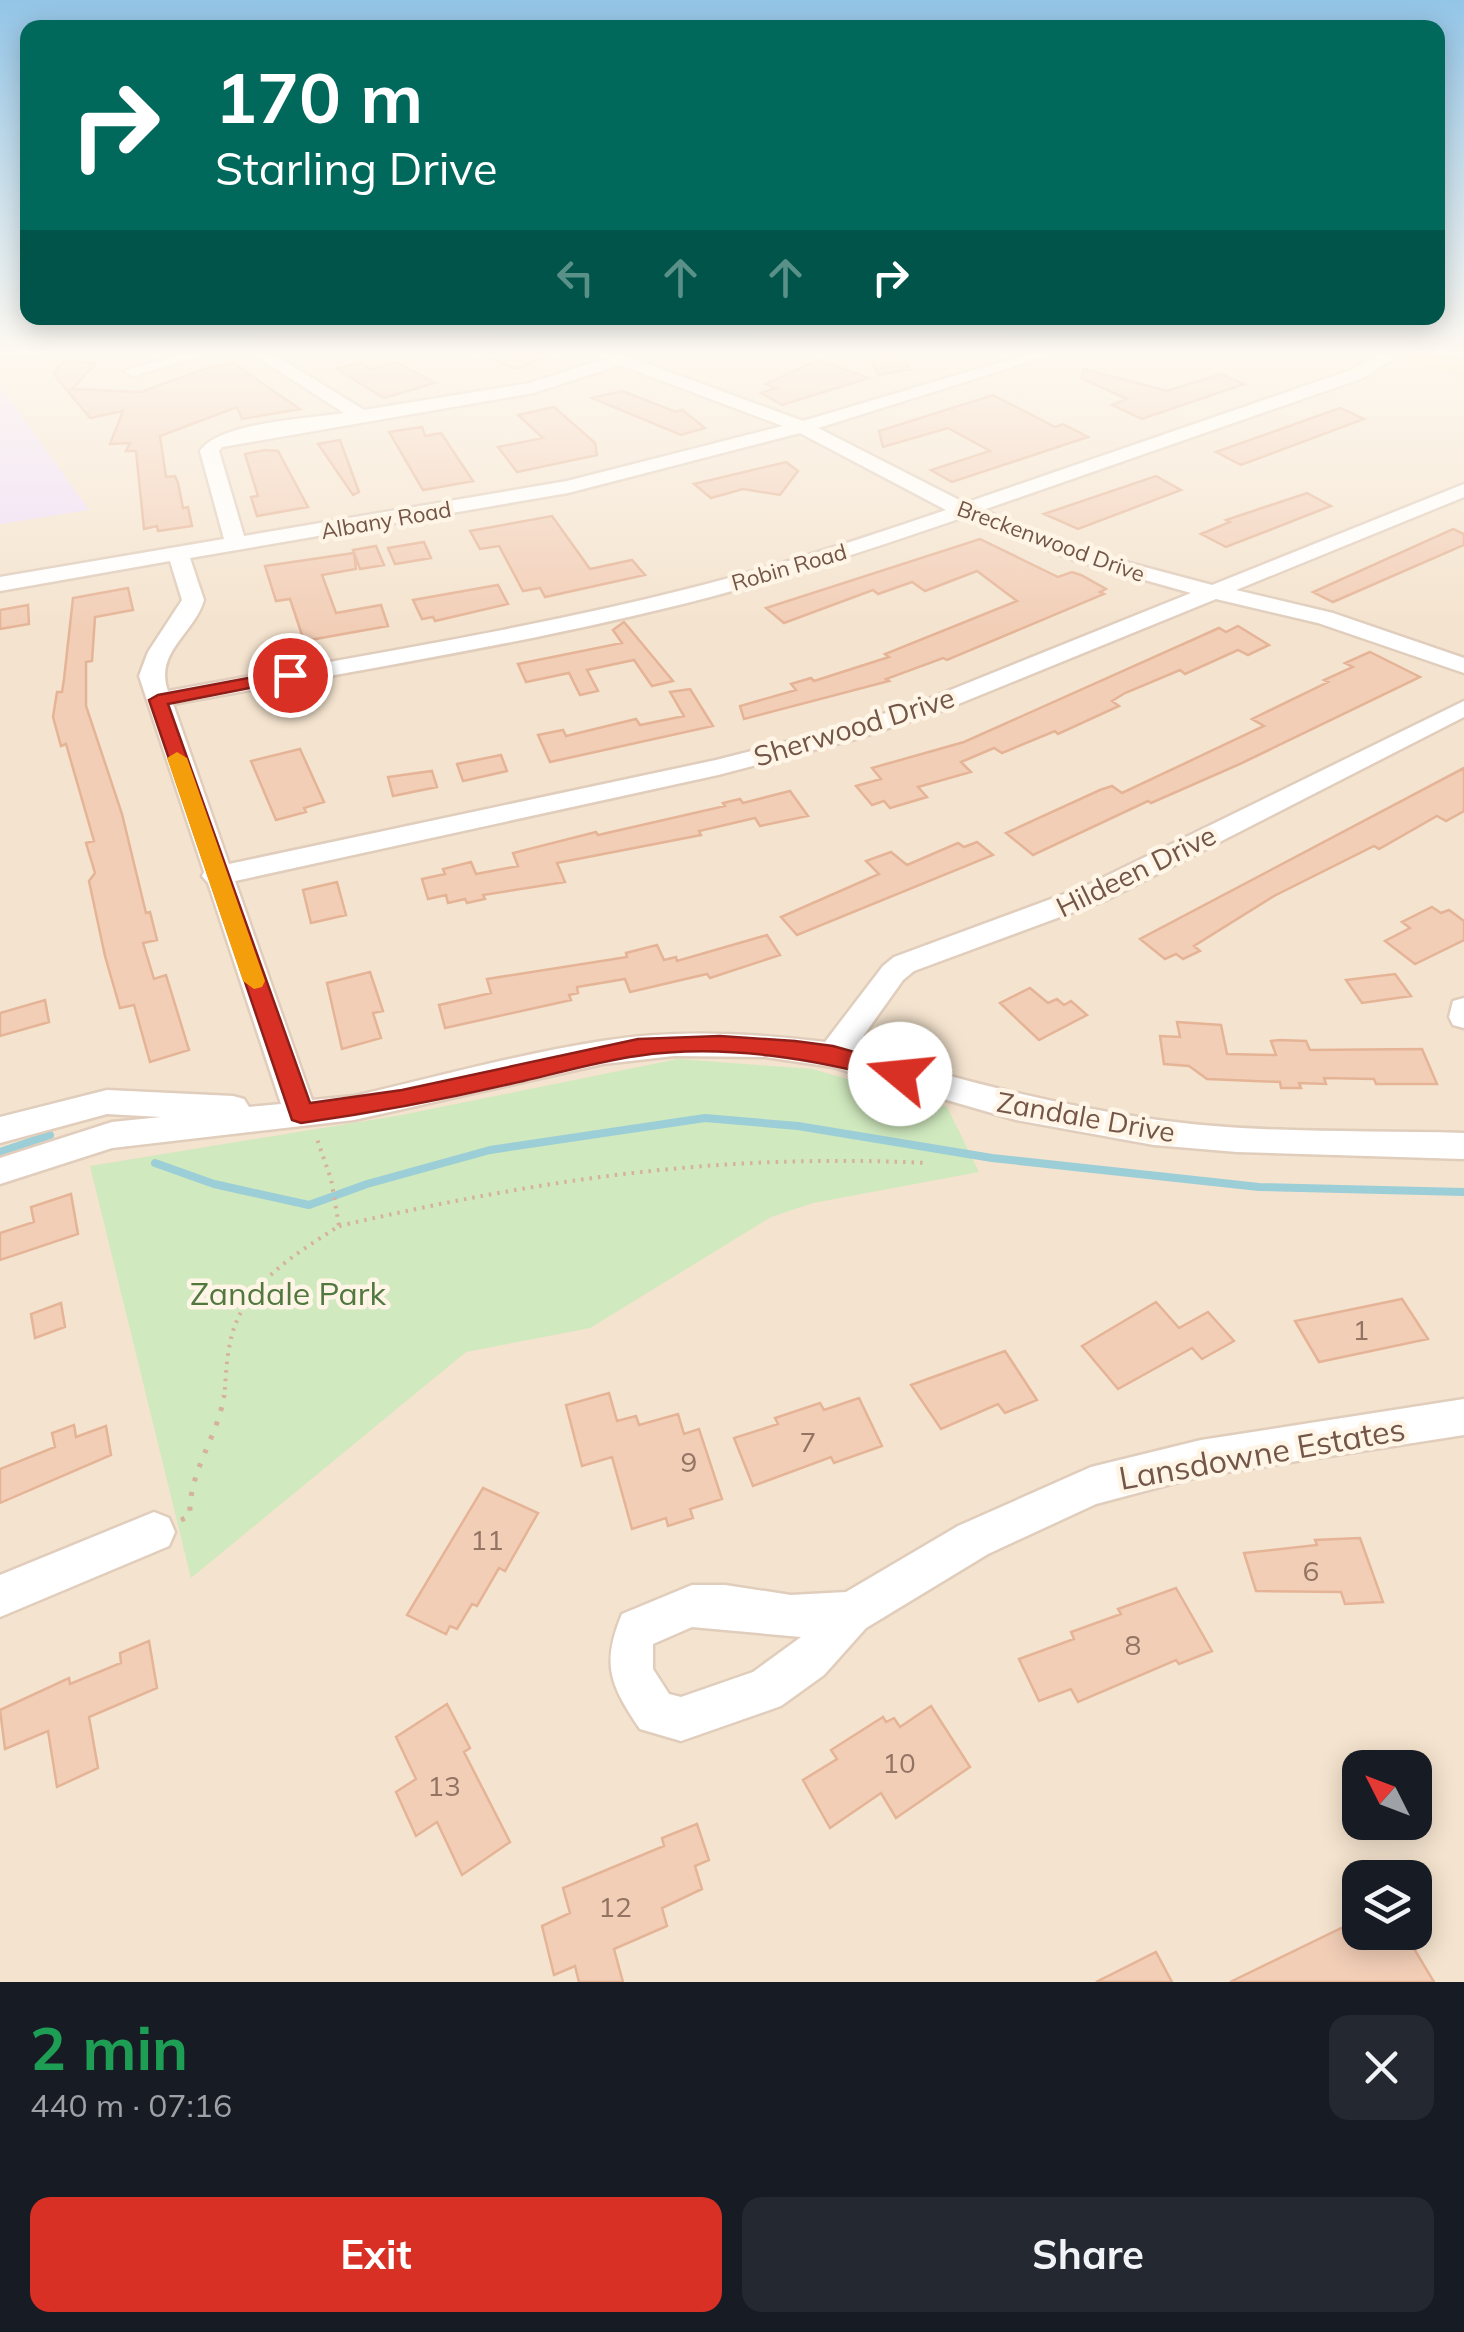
<!DOCTYPE html>
<meta charset="utf-8">
<style>
body{margin:0;font-family:Mulish,sans-serif;background:#242831;color:#f1f3f6;height:100vh;display:flex;flex-direction:column;font-size:38px;white-space:nowrap}
*{box-sizing:border-box;margin:0}
p{font-size:32px;color:#9ea1a6}
.icon{flex:none;width:55px;height:55px;fill:none;stroke:currentColor;stroke-width:2;stroke-linecap:round;stroke-linejoin:round}
.map{position:relative;height:1982px;overflow:hidden}
.panel{display:flex;flex-direction:column;background:#171b24;flex:1}
.panel>*{flex:none}
.hud{position:absolute;left:20px;top:20px;width:1425px;height:305px;border-radius:20px;box-shadow:0 5px 25px #0003;background:#00695c;color:#fff;overflow:hidden}
.needle{width:65px;rotate:312deg}
.buttons{position:absolute;left:1342px;top:1750px;display:grid;gap:20px}
.buttons a{display:grid;place-items:center;width:90px;height:90px;border-radius:20px;background:#171b24;box-shadow:0 5px 25px #0003;font-size:50px}
.pin{position:absolute;display:grid;place-items:center;width:85px;height:85px;color:#fff;margin:-42px;border:5px solid #fff;border-radius:50%;box-shadow:0 2px 10px #0007}
.me{position:absolute;width:110px;margin:-55px;rotate:287deg;stroke-linejoin:round;filter:drop-shadow(0 0 8px #0008)}
.turn{display:flex;align-items:center;gap:35px;height:210px;padding:0 30px;font-size:45px}
.turn .icon{width:130px;height:130px;stroke-width:2.5}
.turn b{display:block;font-size:70px;line-height:85px}
.lanes{display:flex;align-items:center;height:95px;padding:0 30px;background:#0003;justify-content:center;gap:50px;direction:ltr}
.lanes .off{opacity:.35}
.round{display:grid;place-items:center;flex:none;width:105px;height:105px;border-radius:20px;background:#242831}
.overview{display:flex;align-items:center;justify-content:space-between;height:170px;padding:0 30px}
h1{font-size:60px;font-weight:700;line-height:75px;color:#1e9e55}
.cta{display:flex;gap:20px;margin-top:auto;padding:20px 30px}
.cta a{flex:1;height:115px;border-radius:20px;background:#d93025;color:#fff;font-size:40px;font-weight:700;line-height:115px;text-align:center}
.cta a+a{background:#242831;color:#f1f3f6}
.map>svg:first-child{display:block}
.residential{fill:#f4e3ce;fill-rule:evenodd}
.education{fill:#eeddf8}
.green{fill:#d0e9be}
.lines{fill:none;stroke-linecap:round;stroke-linejoin:round}
.stream{stroke:#9bced7;stroke-width:8}
.building{fill:#f2ceb7;stroke:#e5b497;stroke-width:2.5}
.minor-casing{stroke:#e0cdbc;stroke-width:5}
.major-casing{stroke:#dbd3cf;stroke-width:5}
.path-far1{stroke:#d6b29b;stroke-width:4;stroke-dasharray:2.5 6;stroke-linecap:butt}
.path{stroke:#d6b29b;stroke-width:5;stroke-dasharray:4 11;stroke-linecap:butt}
.minor{fill:#fff;fill-rule:evenodd}
.major{fill:#fcd697;fill-rule:evenodd}
.route{fill:#d93025;stroke:#8d1f18;stroke-width:2.5}
.slow{fill:#f59e0b}
.labels{text-anchor:middle;stroke-width:9;stroke-linejoin:round;paint-order:stroke}
.far-street-label{font-size:22px;fill:#735647;stroke:#fff5e6}
.street-label{font-size:28px;fill:#735647;stroke:#fff5e6}
.near-number-label{font-size:28px;fill:#937463}
.near-park-label{font-size:32px;fill:#50783f;stroke:#fff5e6}
.near-street-label{font-size:32px;fill:#735647;stroke:#fff5e6}
</style>
<div class="map">
<svg width="1464" height="1982" viewBox="0 0 1464 1982">
<rect width="100%" height="100%" fill="#fcf1e0"/>
<path class="residential" d="M0 351H1385L1464 372V1982H0ZM1360 1768H1415V1822H1360ZM1360 1878H1415V1932H1360Z"/>
<path class="education" d="M0 385 89 510 0 524Z"/>
<path class="green" d="M678 1059 812 1069 947 1107 979 1172 813 1203 771 1217 590 1328 466 1352 191 1578 90 1166 402 1115Z"/>
<g class="lines">
<path class="stream" d="M0 1152 50 1135
M155 1163 214 1184 309 1205 367 1184 490 1150 705 1118 798 1126 992 1158 1259 1187 1464 1192"/>
</g>
<path class="building" d="M473 351H558L559 352 516 369Z
M864 351 899 352 910 369 879 375Z
M818 360 869 378 782 405 761 393 776 388 766 384Z
M64 361 96 363 72 389 141 392 210 367 233 363 300 409 242 419 237 407 160 436 166 477 175 476 178 483 183 508 188 507 192 526 158 531 157 526 144 529 136 451H126L130 443 110 444 123 411 90 418 53 373Z
M359 362 371 370 396 362 435 383 384 398 336 369Z
M1084 369 1167 391 1221 374 1244 384 1142 419 1112 405 1127 399 1081 378Z
M622 391 676 412 682 410 705 428 681 435 592 398Z
M993 395 1055 427 1063 424 1088 437 952 482 931 470 990 451 948 428 883 447 879 431Z
M554 407 595 443 597 455 517 472 498 447 543 438 518 415Z
M1340 408 1364 419 1241 465 1216 452Z
M422 427 425 436 441 433 473 481 423 490 389 432Z
M340 440 359 492 353 495 318 444Z
M265 450 278 451 308 507 257 516 251 497 258 496 245 454Z
M786 462 798 471 780 495 743 489 711 498 694 484Z
M1156 476 1181 490 1078 529 1044 514Z
M1307 493 1331 506 1226 547 1201 534 1230 522 1226 520Z
M552 516 590 569 632 560 645 575 545 597 540 588 523 591 499 546 480 549 470 531Z
M1453 529 1464 534V545L1333 602 1313 592Z
M980 539 1058 577 1072 572 1081 575 1106 589 1100 592 1104 594 947 660 943 658 886 679 889 681 744 719 740 706 796 690 791 684 811 678 814 681 889 657 885 654 1017 601 977 571 925 591 912 582 878 594 873 590 784 623 766 608Z
M424 542 431 558 395 564 388 548Z
M376 546 384 565 360 569 353 550Z
M354 553 356 569 322 575 336 613 381 605 388 626 304 641 290 599 276 601 265 566Z
M498 585 508 604 435 621 433 617 422 619 413 600Z
M128 588 133 610 95 617 92 661 86 662V706L122 814 146 913 150 912 157 940 143 943 154 979 166 975 189 1050 150 1062 134 1005 120 1008 105 956 89 881 95 873 86 843 94 841 66 744 61 746 53 717 57 692H62L64 679 73 598Z
M28 605 29 624 0 629V610Z
M624 622 673 681 652 686 634 660 587 670 598 691 580 695 569 673 526 682 518 664 622 643 613 630Z
M1238 626 1269 645 1248 655 1238 650 1185 674 1180 670 1125 693 1112 701 1119 706 1058 734 1055 731 1002 753 994 748 961 762 971 772 918 787 927 797 890 808 884 801 872 805 856 786 881 779 872 768 964 742 1219 628 1226 632Z
M1370 652 1420 677 1242 763 1151 803 1148 801 1033 855 1006 833 1100 790 1112 786 1122 793 1264 726 1252 719 1328 682 1324 680 1353 667 1345 663Z
M690 689 713 726 550 762 538 735 563 730 566 736 636 719 640 725 684 716 670 692Z
M300 749 324 802 304 808 306 812 276 820 251 761Z
M501 755 507 771 463 781 457 764Z
M1464 768V811L1446 821 1437 816 1379 849 1374 846 1274 896 1194 946 1200 951 1183 959 1176 954 1165 959 1140 939Z
M432 771 437 787 393 796 388 777Z
M790 791 808 816 760 826 755 818 699 831 701 835 557 863 565 882 483 895 485 899 467 903 465 899 448 903 446 895 428 899 422 879 445 874 443 869 471 862 476 874 518 866 513 853 596 832 598 835 725 806 723 803 740 799 743 803Z
M977 842 993 855 797 935 781 917 879 874 866 861 891 852 907 865 958 843 964 847Z
M337 882 346 915 311 923 303 890Z
M1432 907 1441 913 1449 910 1464 921V940L1415 964 1385 941 1410 928 1402 922Z
M767 935 780 955 710 978 707 974 630 992 625 979 577 987 578 993 569 995 571 1000 445 1028 439 1005 491 993 487 979 627 957 626 953 657 945 664 960 676 957 677 961Z
M370 972 383 1011 373 1013 381 1038 342 1049 327 983Z
M1395 974 1411 996 1362 1003 1346 980Z
M1030 988 1048 1003 1057 999 1064 1005 1071 1001 1087 1015 1039 1040 1000 1003Z
M45 1000 49 1022 0 1036V1013Z
M1177 1022 1221 1025 1227 1054 1276 1055 1271 1041 1280 1040 1306 1041 1310 1050 1422 1049 1437 1084H1376L1374 1079 1324 1078 1326 1084 1299 1083 1301 1088H1281L1280 1082 1207 1079 1189 1066 1164 1064 1160 1036 1180 1037Z
M71 1194 78 1234 0 1260V1233L34 1222 31 1207Z
M1402 1299 1428 1339 1319 1362 1295 1321Z
M1156 1302 1179 1328 1208 1312 1234 1341 1202 1359 1192 1348 1118 1389 1082 1346Z
M61 1303 65 1327 35 1338 31 1314Z
M1005 1351 1037 1400 1005 1413 998 1404 941 1429 911 1385Z
M609 1393 617 1421 636 1416 639 1425 678 1414 684 1434 699 1429 722 1499 690 1509 693 1518 668 1526 666 1518 632 1529 612 1457 582 1466 566 1405Z
M859 1398 882 1446 834 1463 831 1457 753 1486 734 1438 778 1424 775 1418 820 1403 824 1410Z
M74 1425 76 1437 106 1426 111 1455 0 1503V1469L55 1447 52 1433Z
M483 1488 538 1513 505 1571 499 1568 477 1606 472 1604 457 1629 450 1626 446 1634 407 1615Z
M1360 1538 1383 1602 1345 1604 1341 1592 1256 1591 1244 1553 1317 1545 1315 1540Z
M1176 1588 1212 1651 1179 1664 1176 1660 1078 1702 1071 1689 1039 1701 1019 1659 1074 1639 1071 1632 1121 1614 1118 1609Z
M149 1641 157 1688 89 1717 98 1768 57 1787 48 1731 5 1749 0 1710 69 1678 70 1684 121 1663 120 1653Z
M447 1704 470 1748 464 1752 510 1842 462 1875 437 1822 416 1836 396 1792 416 1779 396 1737Z
M931 1706 970 1767 896 1818 881 1793 830 1828 803 1780 837 1759 831 1750 883 1717 886 1722 894 1718 900 1727Z
M697 1824 709 1860 695 1866 702 1889 662 1908 667 1926 614 1949 623 1982H579L575 1966 554 1975 542 1926 570 1913 563 1888 664 1846 662 1838Z
M1360 1919V1932H1404L1434 1982H1230Z
M1156 1952 1172 1982H1096Z"/>
<g class="lines">
<defs>
<path id="minor" d="M192 351H219L133 376 124 371Z
M248 351H268L364 410 530 383 604 359 590 351H613L803 421 1038 351H1063L818 428 965 503 1351 370 1385 351H1405L1363 378 983 510 1088 552 1212 585 1464 484V497L1236 590 1333 613 1464 658V673L1318 623 1216 599 946 709 859 738 718 775 235 881 312 1100 354 1096C436 1077 519 1054 602 1041 676 1029 752 1033 825 1042L883 966 894 957 1086 886 1464 701V717L1106 900 914 971 903 980 854 1049C953 1078 1049 1104 1151 1119 1254 1134 1361 1130 1464 1133V1159L1237 1152 1154 1145 1016 1120 833 1067 765 1057 674 1056 603 1064 354 1120 112 1148 0 1184V1158L112 1122 161 1117 107 1114 0 1143V1117L107 1090 233 1096 244 1099 249 1107 281 1104 208 883 202 876 204 872 139 676 148 652 182 600 170 561 0 591V577L224 539 200 451C220 422 308 419 344 413ZM620 365 783 426 567 481 244 536 219 451 222 447 533 393ZM800 433 946 510C864 538 782 565 699 586 524 631 345 658 168 691 154 652 194 634 204 600L190 558 568 493ZM964 517 1074 560 1191 593 928 699 841 728 716 760 229 864 173 704C352 671 534 643 710 597 796 574 880 546 964 517Z
M1464 998V1028L1453 1025 1449 1017 1453 1001Z
M1464 1399V1435L1201 1476 1096 1504 988 1554 866 1628 824 1675 781 1706 681 1741 640 1729C610 1685 601 1664 622 1614L692 1585H725L791 1595 846 1592 958 1526 1091 1467 1201 1440ZM692 1627 801 1637 753 1672 681 1697 669 1694 653 1669V1644Z
M154 1512 169 1518 175 1532 169 1546 0 1617V1575Z"/>
<path id="major" d="M1390 351H1426L1464 361V375L1393 356Z"/>
</defs>
<use href="#minor" class="minor-casing"/>
<use href="#major" class="major-casing"/>
<path class="path-far1" d="M339 1226C543 1179 718 1153 928 1163
M224 1398C226 1380 226 1361 230 1343 241 1286 294 1255 339 1226L331 1179 316 1136"/>
<path class="path" d="M181 1520 190 1516C188 1471 218 1438 224 1395"/>
<use href="#minor" class="minor"/>
<use href="#major" class="major"/>
</g>
<linearGradient id="sky" x2="0" y2="1"><stop stop-color="#93c5e7"/><stop offset="0.56" stop-color="#fef9f1"/><stop offset="1" stop-color="#fef9f1" stop-opacity="0"/></linearGradient>
<rect width="1464" height="628" fill="url(#sky)"/>
<path class="route" d="M290 670 299 675 296 679 168 704 310 1103 402 1090 638 1039 720 1036 795 1041 833 1046 908 1067 912 1074 908 1080 900 1082C816 1059 724 1043 637 1056 594 1062 552 1075 510 1084 441 1100 372 1113 301 1123L292 1120 149 700 158 695Z"/>
<path class="slow" d="M177 752 187 758 265 981 262 987 254 989 243 981 167 758Z"/>
<g class="labels">
<g class="far-street-label">
<text transform="translate(386 520) rotate(-10)" y="8">Albany Road</text>
<text transform="translate(1051 541) rotate(20)" y="8">Breckenwood Drive</text>
<text transform="translate(789 567) rotate(-16)" y="8">Robin Road</text>
</g>
<g class="street-label">
<text transform="translate(854 727) rotate(-17)" y="10">Sherwood Drive</text>
<text transform="translate(1136 871) rotate(-26)" y="10">Hildeen Drive</text>
<text transform="translate(1086 1117) rotate(10)" y="10">Zandale Drive</text>
</g>
<g class="near-number-label">
<text x="1361" y="1340">1</text>
<text x="808" y="1452">7</text>
<text x="689" y="1472">9</text>
<text x="487" y="1550">11</text>
<text x="1311" y="1581">6</text>
<text x="1133" y="1655">8</text>
<text x="899" y="1773">10</text>
<text x="444" y="1796">13</text>
<text x="615" y="1917">12</text>
</g>
<g class="near-park-label">
<text x="288" y="1305">Zandale Park</text>
</g>
<g class="near-street-label">
<text transform="translate(1262 1454) rotate(-10)" y="11">Lansdowne Estates</text>
</g>
</g>
</svg>
<div class="buttons">
<a><svg class="needle" viewBox="-14 -14 28 28"><path d="M0-13l5 13h-10z" fill="#e53935"/><path d="M0 13l5-13h-10z" fill="#9ea1a6"/></svg></a>
<a><svg class="icon" aria-label="layers" viewBox="0 0 24 24"><path d="M12 4l9 5-9 5-9-5zM3 14l9 5 9-5"/></svg></a>
</div>
<div class="pin" style="left:290px;top:675px;background:#d93025"><svg class="icon" aria-label="arrive" viewBox="0 0 24 24"><path d="M6 21V4h12l-3 4 3 4H6"/></svg></div>
<svg class="me" style="left:900px;top:1074px" viewBox="-20 -20 40 40"><circle r="19" fill="#fff"/><path d="M0-13L10 11 0 6-10 11z" fill="#d93025"/></svg>
<div class="hud">
<div class="turn"><svg class="icon" aria-label="right" viewBox="0 0 24 24"><path d="M7 20v-9h11M14 6l5 5-5 5"/></svg><div><b>170 m</b>Starling Drive</div></div>
<div class="lanes"><svg class="icon off" aria-label="left" viewBox="0 0 24 24"><path d="M17 20v-9H6M10 6l-5 5 5 5"/></svg><svg class="icon off" aria-label="ahead" viewBox="0 0 24 24"><path d="M12 20V5M6 11l6-6 6 6"/></svg><svg class="icon off" aria-label="ahead" viewBox="0 0 24 24"><path d="M12 20V5M6 11l6-6 6 6"/></svg><svg class="icon" aria-label="right" viewBox="0 0 24 24"><path d="M7 20v-9h11M14 6l5 5-5 5"/></svg></div>
</div>
</div>
<section class="panel">
<div class="overview"><div><h1>2 min</h1><p>440 m · 07:16</p></div><a class="round"><svg class="icon" aria-label="close" viewBox="0 0 24 24"><path d="M6 6l12 12M18 6L6 18"/></svg></a></div>
<div class="cta"><a>Exit</a><a>Share</a></div>
</section>
